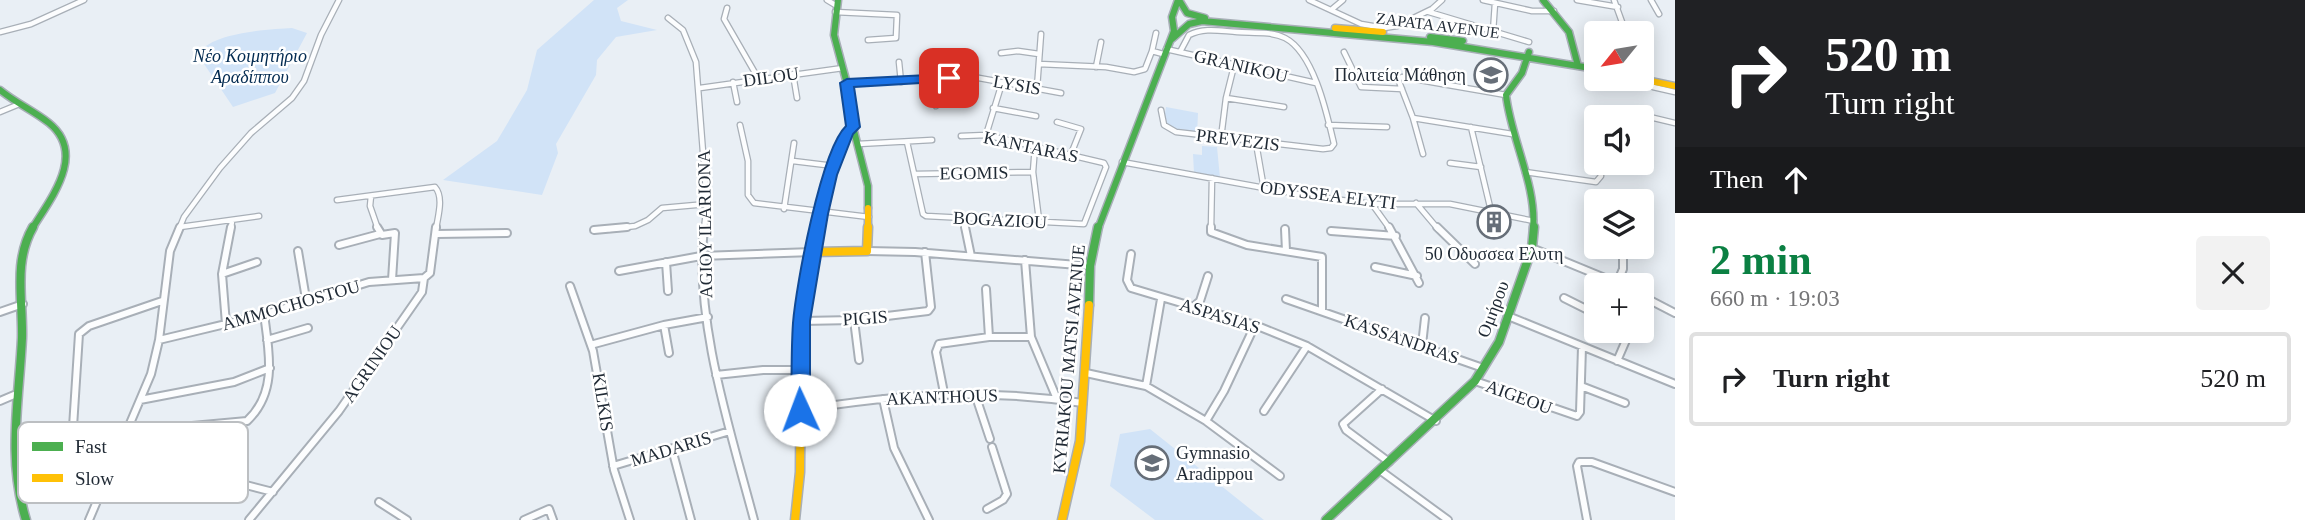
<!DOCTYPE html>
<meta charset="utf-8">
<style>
body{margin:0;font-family:"Times New Roman",serif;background:#f2f2f2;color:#202124;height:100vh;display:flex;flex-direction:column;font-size:26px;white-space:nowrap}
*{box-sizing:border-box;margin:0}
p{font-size:23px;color:#757577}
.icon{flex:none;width:38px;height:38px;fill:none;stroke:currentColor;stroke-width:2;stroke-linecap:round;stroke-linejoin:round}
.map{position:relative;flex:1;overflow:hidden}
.drawer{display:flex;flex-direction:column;background:#fff;width:630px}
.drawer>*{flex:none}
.banner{background:#202124;color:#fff;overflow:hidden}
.needle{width:46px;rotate:240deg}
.buttons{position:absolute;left:1584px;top:21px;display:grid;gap:14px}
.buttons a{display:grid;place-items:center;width:70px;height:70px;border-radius:7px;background:#fff;box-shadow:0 4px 18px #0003;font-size:35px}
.pin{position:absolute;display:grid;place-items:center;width:60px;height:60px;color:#fff;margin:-30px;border-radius:14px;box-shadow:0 4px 10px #0006}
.me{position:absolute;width:77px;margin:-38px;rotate:358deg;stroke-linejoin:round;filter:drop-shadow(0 0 5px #0008)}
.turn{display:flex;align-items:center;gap:24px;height:147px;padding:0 35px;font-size:32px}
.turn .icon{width:91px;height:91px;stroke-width:2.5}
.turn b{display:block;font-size:49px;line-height:60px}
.then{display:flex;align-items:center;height:66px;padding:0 35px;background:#0003;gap:14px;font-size:26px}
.round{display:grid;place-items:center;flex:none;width:74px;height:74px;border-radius:7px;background:#f2f2f2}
.head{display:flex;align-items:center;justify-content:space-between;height:119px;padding:0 35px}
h1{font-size:42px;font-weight:700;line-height:52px;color:#0b8043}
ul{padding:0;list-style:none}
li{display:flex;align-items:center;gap:21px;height:94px;margin:0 14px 10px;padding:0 21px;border:4px solid #e0e0e0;border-radius:7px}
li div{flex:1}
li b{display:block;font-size:26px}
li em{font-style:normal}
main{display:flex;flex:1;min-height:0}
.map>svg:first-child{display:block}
.green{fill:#d1e3f7}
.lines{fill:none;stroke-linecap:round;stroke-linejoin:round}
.street-far1-casing{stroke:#a8afb7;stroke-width:7}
.street-casing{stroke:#a8afb7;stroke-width:10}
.fast-far1-casing{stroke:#a8afb7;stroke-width:9}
.fast-casing{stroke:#a8afb7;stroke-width:11}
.slow-far1-casing{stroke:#a8afb7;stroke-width:9}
.slow-casing{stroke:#a8afb7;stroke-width:11}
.street-far1{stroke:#fcfdfe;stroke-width:4.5}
.street{stroke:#fcfdfe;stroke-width:6}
.fast-far1{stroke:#4caf50;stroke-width:6}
.fast{stroke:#4caf50;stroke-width:8}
.slow-far1{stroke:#ffc107;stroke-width:6}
.slow{stroke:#ffc107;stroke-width:8}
.route{fill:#1a73e8;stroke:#114b97;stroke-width:2}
.labels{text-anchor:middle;stroke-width:5;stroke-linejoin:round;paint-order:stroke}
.far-street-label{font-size:16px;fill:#1f2934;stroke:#fff}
.park-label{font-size:18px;font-style:italic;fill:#032b51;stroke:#fff}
.street-label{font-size:18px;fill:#1f2934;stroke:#fff}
.poi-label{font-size:18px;fill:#1f2934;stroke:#fff;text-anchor:end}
.key{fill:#fff;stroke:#bcbfc2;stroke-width:2}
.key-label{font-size:19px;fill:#1f2934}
</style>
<main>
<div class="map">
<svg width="1675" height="520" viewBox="0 0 1675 520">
<rect width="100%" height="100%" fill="#e9eff5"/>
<path class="green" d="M594 0H628L617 8 621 21 657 30 616 37 597 60 596 75 556 144 558 153 542 195 443 180 497 141 527 90 537 50Z
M292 28 307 33 275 93 233 107 198 55C208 33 270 29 292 28Z
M1166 107 1198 113 1197 135 1171 129 1164 120Z
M1202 146 1217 147 1220 178 1194 173 1193 154 1202 155Z
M1150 429 1264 520H1155L1110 486 1120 434Z"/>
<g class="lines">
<defs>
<path id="street-far1" d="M827 0 837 6
M1309 0 1361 24 1384 28 1397 26 1432 9 1442 0
M1483 0 1532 11H1554
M1577 0 1618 7
M1614 0 1626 33
M1651 0 1659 14
M727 8 724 19 758 78
M1331 10 1343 0
M835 12 897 15 896 38 868 40
M1429 12 1529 42
M668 18 683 30 696 62 707 204 704 229
M0 32 31 24 84 0
M1493 32 1495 3
M1642 45 1649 46
M1166 49 1316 83
M1152 51 1156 33
M1344 52 1361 87 1402 89
M1001 53 1018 51 1039 54
M899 62 901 82
M1039 64 1106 67 1134 72 1145 69 1152 51 1163 54
M1096 67 1101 42
M793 74 797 98
M931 79 936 106
M733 82 737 102
M847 84 968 76 1061 93
M1653 87 1675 92
M700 88 843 68
M1037 88 1041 34
M1506 95 1402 77 1398 79 1413 118 1512 134
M1226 98 1284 107
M993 108 1036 116
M1161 110 1164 125 1176 132 1323 149 1331 148 1334 144C1327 114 1314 53 1285 38 1271 31 1252 33 1237 32 1220 31 1205 27 1189 35L1180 52
M0 112 17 105
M1633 113 1675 123
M1413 118 1423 154
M1057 122 1081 129 1071 154
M740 125 748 161V195L754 203 869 217
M1328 125 1387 127
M1471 127 1491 211
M986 135 1002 83
M1221 138 1226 98 1234 66
M907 142 923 214 926 216 1084 224 1106 167 1104 163 986 135 961 136
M1256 143 1264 189
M858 144 932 140
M1035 146 1033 172 1039 220
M793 161 834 166
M1122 162 1303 195 1372 204H1450L1534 221
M1450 163 1481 167
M1525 172 1596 182 1601 176 1599 166
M915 174 1033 172
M371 196 370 206 378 229
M337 200 435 187C444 197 438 216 436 229
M1416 203 1438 229
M1372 204 1390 229
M784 209 794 143
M963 219 965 229
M180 227 259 216
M179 229 184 217 220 168 251 133 292 98 304 81 321 35 339 0
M231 229 232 221
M609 229 635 226 648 220 662 208 707 204
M818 229 827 184 847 132 853 127
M1211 229 1212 178"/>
<path id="street" d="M377 227 382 235 395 233 392 280
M704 227C694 321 730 429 754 520
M965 227 971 256
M1211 227V232L1247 245 1322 257V310
M1389 227 1419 283
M1437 227 1475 264
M1285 229 1286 251
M594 230 627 227
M1331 231 1396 236
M436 234 507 233
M339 245 380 234
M1532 248 1622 285
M298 251 306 299
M867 251 915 252 1090 266
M1131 254 1127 280 1131 288 1255 325 1307 346 1436 421
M1025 260 1031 337 1057 399
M666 262 668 291
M1375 267 1417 276
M619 271 701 256 813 252 818 227
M222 274 257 262
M1617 283 1623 269V247
M570 286 593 351 614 470 630 520
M986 289 989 337
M1642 296 1675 313
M1564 298 1596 314
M1286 299 1483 368
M1193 307 1200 301 1208 276
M0 312 23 304
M1508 316 1675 384
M854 320 859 360
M802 321 854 320 928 311 931 307 925 252
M226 324 222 274 231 227
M664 325 669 353
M159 340 259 316 369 282 424 278
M267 340 308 328
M594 344 664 325 708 317
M1422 345 1425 318
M1617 361 1630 331
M1086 373 1146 386 1206 421 1280 476
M716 375 763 370H799
M1475 381 1577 416 1580 412 1582 347
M1146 386 1161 299
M1581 386 1625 403
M1382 389 1343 424 1346 430 1389 462
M944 393 936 352 939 344 989 337H1031
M975 394 990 439
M883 399 894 448 929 520
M140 400 234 382 270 368
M0 401 14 395
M800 410C902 394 980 388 1083 403
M1264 411 1307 346
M1206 421 1224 391 1255 325
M73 427 79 334 89 326 162 301
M126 432 247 421C278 392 269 352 264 314
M672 449 691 520
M613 466 730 431
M1381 471 1448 520
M219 478 273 492
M379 502 407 520
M987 509 1003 500 1007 494 992 447
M89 520 151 374 159 340 170 251 180 227
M249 520 339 411 422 292 424 278 430 273 436 227
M524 520 549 509 553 520
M1587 520 1577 466 1579 462H1592L1675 492"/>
<path id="fast-far1" d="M838 0 834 35 850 95 853 127 868 186V208
M1179 0 1187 13 1205 18
M1543 0 1569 32 1578 66
M1430 37 1463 41
M1172 39 1189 24 1202 21 1433 42 1596 69
M1529 52 1522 73 1506 95C1511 139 1537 186 1533 229
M0 90C16 103 34 111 49 123 87 154 51 198 32 229
M1098 229 1174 31 1172 17 1178 0"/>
<path id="fast" d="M1089 305 1090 266 1098 227
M26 520C7 458 19 401 22 338 23 299 13 262 33 227
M1326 520 1475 381 1499 342 1532 248 1534 227"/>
<path id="slow-far1" d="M1335 28 1383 32
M1641 79 1675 86
M868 229V208"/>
<path id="slow" d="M795 520 800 472 801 338 813 252 867 251 868 227
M1062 520 1080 441 1089 305"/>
</defs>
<use href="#street-far1" class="street-far1-casing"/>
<use href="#street" class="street-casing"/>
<use href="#fast-far1" class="fast-far1-casing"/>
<use href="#fast" class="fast-casing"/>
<use href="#slow-far1" class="slow-far1-casing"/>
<use href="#slow" class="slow-casing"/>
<use href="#street-far1" class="street-far1"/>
<use href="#street" class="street"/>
<use href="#fast-far1" class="fast-far1"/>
<use href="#fast" class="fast"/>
<use href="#slow-far1" class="slow-far1"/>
<use href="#slow" class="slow"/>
</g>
<path class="route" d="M949 74 956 78 954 81 854 87 860 127 853 134 837 175 828 214 810 321V410L807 416 800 418 794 416 791 410C792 381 791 352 793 323 796 285 821 150 846 126L840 83 847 79Z"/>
<defs>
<symbol id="school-ring" viewBox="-11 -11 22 22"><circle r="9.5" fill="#fff" stroke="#666e78" stroke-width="1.5"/><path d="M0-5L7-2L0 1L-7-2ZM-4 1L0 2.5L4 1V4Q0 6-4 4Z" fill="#666e78"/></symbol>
<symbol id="building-ring" viewBox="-11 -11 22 22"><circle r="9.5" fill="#fff" stroke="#666e78" stroke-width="1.5"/><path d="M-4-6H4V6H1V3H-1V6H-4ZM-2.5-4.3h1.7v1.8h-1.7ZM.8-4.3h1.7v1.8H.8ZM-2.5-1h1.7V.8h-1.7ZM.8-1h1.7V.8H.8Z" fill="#666e78"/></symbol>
</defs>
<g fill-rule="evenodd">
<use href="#school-ring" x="1472" y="56" width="38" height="38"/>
<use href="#building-ring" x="1475" y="203" width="38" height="38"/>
<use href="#school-ring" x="1133" y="444" width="38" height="38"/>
</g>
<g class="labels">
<g class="far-street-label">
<text transform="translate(1438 25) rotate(7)" y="6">ZAPATA AVENUE</text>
</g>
<g class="park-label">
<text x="250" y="62">Νέο Κοιμητήριο<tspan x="250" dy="21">Αραδίππου</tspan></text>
</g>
<g class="street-label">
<text transform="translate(1241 66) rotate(13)" y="6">GRANIKOU</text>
<text transform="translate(771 77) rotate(-8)" y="6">DILOU</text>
<text transform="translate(1017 85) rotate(10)" y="6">LYSIS</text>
<text transform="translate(1238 140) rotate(7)" y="6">PREVEZIS</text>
<text transform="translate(1031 147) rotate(12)" y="6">KANTARAS</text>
<text transform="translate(974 173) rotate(-1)" y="6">EGOMIS</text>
<text transform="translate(1328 195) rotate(7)" y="6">ODYSSEA ELYTI</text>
<text transform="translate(1000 220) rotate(3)" y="6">BOGAZIOU</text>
<text transform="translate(705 224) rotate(-91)" y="6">AGIOY ILARIONA</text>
<text transform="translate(291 305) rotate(-16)" y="6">AMMOCHOSTOU</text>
<text transform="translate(1493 309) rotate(-69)" y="6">Ομήρου</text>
<text transform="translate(1220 316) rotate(17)" y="6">ASPASIAS</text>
<text transform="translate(865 318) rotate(-4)" y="6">PIGIS</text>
<text transform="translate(1402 339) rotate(19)" y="6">KASSANDRAS</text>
<text transform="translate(1069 359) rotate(-85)" y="6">KYRIAKOU MATSI AVENUE</text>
<text transform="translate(372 364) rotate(-55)" y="6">AGRINIOU</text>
<text transform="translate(942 397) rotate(-2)" y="6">AKANTHOUS</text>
<text transform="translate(1519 397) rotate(20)" y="6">AIGEOU</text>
<text transform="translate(603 402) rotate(81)" y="6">KILKIS</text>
<text transform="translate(671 449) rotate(-17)" y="6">MADARIS</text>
</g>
<g class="poi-label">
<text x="1466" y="81">Πολιτεία Μάθηση</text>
<text x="1494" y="260" text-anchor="middle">50 Οδυσσεα Ελυτη</text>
<text x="1176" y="459" text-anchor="start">Gymnasio<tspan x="1176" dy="21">Aradippou</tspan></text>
</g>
</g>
<rect x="18" y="422" width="230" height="81" rx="10" class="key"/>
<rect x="32" y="442" width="31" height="9" fill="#4caf50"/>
<rect x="32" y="474" width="31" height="8" fill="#ffc107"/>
<g class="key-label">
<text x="75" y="453">Fast</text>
<text x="75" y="485">Slow</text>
</g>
</svg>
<div class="buttons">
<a><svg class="needle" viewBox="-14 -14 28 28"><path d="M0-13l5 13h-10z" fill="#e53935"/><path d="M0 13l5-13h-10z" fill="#757577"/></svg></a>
<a><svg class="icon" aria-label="sound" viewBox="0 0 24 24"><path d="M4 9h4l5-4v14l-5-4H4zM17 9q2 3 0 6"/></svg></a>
<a><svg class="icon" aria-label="layers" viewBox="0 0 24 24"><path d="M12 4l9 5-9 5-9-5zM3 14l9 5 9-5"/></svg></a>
<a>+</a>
</div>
<div class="pin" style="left:949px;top:78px;background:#d93025"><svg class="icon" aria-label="arrive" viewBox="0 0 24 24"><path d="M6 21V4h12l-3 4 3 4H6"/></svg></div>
<svg class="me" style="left:800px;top:410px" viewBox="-20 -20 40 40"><circle r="19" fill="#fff"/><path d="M0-13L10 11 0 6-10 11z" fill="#1a73e8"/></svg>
</div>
<section class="drawer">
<div class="banner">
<div class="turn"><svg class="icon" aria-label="right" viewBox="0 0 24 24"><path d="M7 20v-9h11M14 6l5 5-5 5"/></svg><div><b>520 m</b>Turn right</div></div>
<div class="then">Then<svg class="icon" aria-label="ahead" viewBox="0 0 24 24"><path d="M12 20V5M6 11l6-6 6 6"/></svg></div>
</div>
<div class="head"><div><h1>2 min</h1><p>660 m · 19:03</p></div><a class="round"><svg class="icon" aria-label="close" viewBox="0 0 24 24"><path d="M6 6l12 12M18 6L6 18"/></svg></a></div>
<ul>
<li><svg class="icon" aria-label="right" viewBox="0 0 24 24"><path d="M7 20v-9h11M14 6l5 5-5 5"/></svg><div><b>Turn right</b></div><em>520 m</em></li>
</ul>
</section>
</main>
